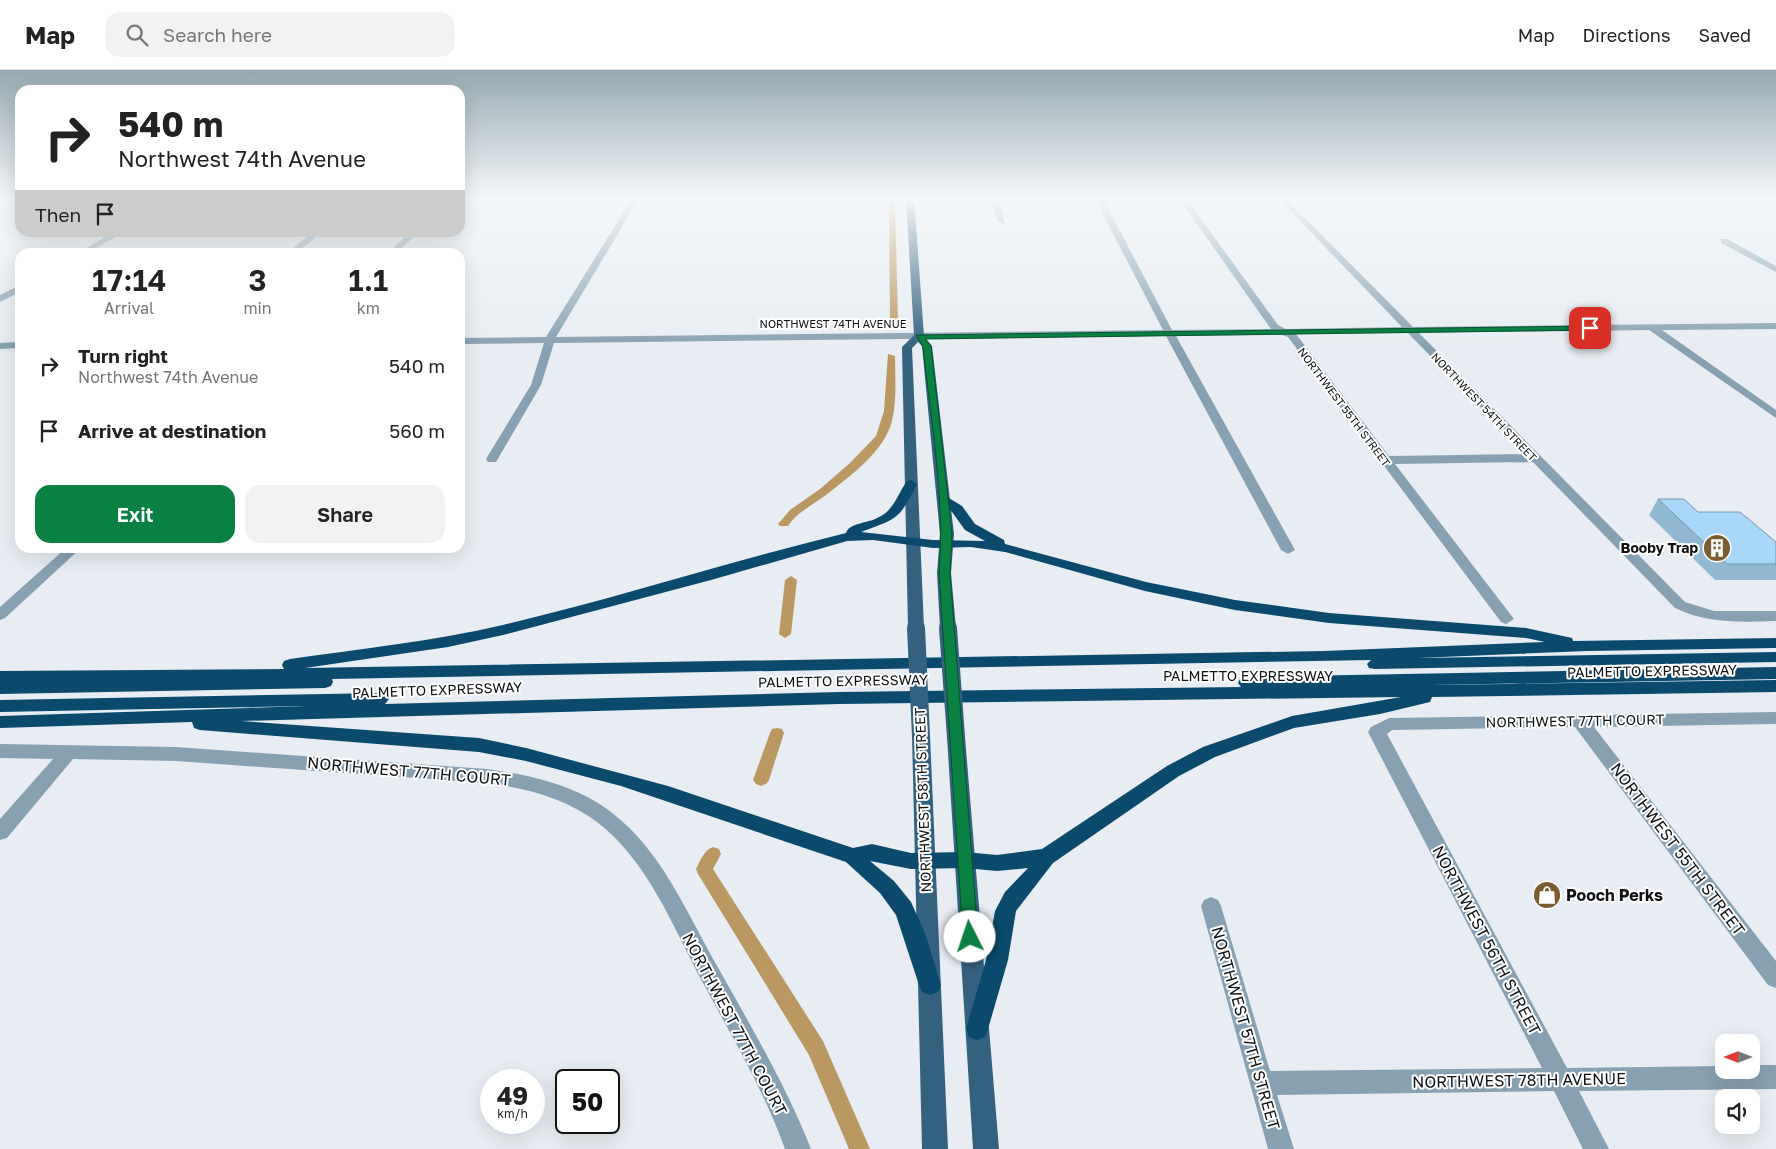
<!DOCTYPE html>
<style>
body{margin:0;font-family:"Golos Text",sans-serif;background:#f2f2f2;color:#222;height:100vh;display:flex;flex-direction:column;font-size:19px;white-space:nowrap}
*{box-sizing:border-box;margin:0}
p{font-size:16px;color:#767676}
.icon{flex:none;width:28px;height:28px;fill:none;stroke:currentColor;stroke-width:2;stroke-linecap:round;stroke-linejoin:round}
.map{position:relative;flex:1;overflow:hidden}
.sheet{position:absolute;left:15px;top:178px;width:450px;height:305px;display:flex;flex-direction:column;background:#fff;border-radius:15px;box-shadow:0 5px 20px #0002}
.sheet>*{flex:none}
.guide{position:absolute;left:15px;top:15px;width:450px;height:152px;border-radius:15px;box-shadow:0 5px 20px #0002;background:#fff;color:#222;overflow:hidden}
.needle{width:32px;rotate:270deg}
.tools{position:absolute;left:1715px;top:964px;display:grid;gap:10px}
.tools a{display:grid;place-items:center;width:45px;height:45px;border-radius:10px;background:#fff;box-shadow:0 5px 20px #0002;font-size:25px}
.speed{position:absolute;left:480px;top:999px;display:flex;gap:10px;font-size:25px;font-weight:700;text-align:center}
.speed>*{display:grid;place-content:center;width:65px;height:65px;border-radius:50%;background:#fff;box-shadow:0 5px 20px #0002;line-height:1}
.speed small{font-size:12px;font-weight:400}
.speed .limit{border:2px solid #111;border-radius:8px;background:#fff;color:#111}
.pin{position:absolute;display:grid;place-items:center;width:42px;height:42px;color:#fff;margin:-21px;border-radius:10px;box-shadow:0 2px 8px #0006}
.me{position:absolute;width:55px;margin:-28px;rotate:356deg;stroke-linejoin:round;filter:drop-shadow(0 0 4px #0008)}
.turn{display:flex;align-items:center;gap:18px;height:105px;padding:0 20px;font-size:22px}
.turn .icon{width:65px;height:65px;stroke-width:2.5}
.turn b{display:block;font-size:35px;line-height:42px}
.then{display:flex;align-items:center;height:48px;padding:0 20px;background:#0003;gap:10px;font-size:19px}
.eta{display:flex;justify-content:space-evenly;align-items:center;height:85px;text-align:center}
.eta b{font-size:30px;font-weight:600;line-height:35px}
.cta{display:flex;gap:10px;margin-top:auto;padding:10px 20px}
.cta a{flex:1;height:58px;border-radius:15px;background:#0b8043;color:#fff;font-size:20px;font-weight:600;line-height:58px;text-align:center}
.cta a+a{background:#f2f2f2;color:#222}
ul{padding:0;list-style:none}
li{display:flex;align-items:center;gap:15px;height:65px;padding:0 20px}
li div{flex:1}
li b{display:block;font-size:19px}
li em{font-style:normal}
header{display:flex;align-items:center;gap:30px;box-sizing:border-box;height:70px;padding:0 25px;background:#fff;border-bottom:1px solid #e0e0e0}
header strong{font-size:24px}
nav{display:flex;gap:28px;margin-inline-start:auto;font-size:18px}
.search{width:350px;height:45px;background:#f2f2f2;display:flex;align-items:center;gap:12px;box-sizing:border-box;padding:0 18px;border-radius:15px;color:#767676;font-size:19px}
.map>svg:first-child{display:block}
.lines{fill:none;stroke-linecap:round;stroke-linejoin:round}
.canal{fill:#bb9862;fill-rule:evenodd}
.minor{fill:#88a1b2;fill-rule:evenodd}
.major{fill:#33617f;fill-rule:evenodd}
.highway{fill:#0b4a6c;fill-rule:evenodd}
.major-bridge{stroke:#33617f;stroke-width:18}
.wall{fill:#91b9d4}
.building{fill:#a9d7f7;stroke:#7696ad}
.route{fill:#0b8043;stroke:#07532c}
.labels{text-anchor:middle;stroke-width:4;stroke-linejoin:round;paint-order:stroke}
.far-street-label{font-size:11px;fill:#0f1113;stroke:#fff}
.poi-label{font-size:14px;font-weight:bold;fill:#0f1113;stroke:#fff;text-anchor:end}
.street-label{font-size:14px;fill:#0f1113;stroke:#fff}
.near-street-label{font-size:16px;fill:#0f1113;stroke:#fff}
.near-poi-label{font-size:16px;font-weight:bold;fill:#0f1113;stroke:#fff;text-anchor:start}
</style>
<header>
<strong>Map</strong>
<div class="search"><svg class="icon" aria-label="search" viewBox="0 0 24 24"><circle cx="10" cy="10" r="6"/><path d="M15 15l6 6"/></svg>Search here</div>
<nav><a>Map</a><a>Directions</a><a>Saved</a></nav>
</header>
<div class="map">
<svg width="1776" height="1079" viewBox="0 0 1776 1079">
<rect width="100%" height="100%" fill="#e7edf2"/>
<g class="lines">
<path class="canal" d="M889 127H895L898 251 894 253 890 251Z
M888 284 895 286C895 307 897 330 892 351 884 382 850 406 826 425 813 435 797 442 788 456H780L778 454 790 440 820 419 850 393 876 366 884 341Z
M791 506 797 510 791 564 785 568 779 564 785 510Z
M777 658 782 659 784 663 769 710 766 714 761 716 756 714 753 710 770 663 772 659Z
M713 777 719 779 721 784 713 799 823 971 870 1079H849L809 985 698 804 696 799C700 791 704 780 713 777Z"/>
<path class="minor" d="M0 127H5L0 130Z
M633 127H640L556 267 1163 260 1094 127H1102L1172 260 1271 259 1178 127H1185L1278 255 1286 259 1402 257 1277 127H1284L1413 257 1776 253V259L1662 260 1776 340V348L1649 260 1419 263 1685 532 1714 541H1776V551C1741 552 1707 554 1675 538L1533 392 1395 394 1514 549 1506 554 1501 552 1382 393H1379L1378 388 1288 267 1282 265 1176 266 1295 480 1288 484 1281 480 1166 266 554 273 541 315 496 392H488L486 389 531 315 544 273 460 274V268L546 267ZM1408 263 1526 384 1389 386 1296 264Z
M991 127H999L1005 154 998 152Z
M113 162H124L89 182H80Z
M313 162H323L297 182H288Z
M410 162H419L397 182H389Z
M1721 169H1727L1776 196V202L1721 173Z
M20 215V222L0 232V225Z
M20 272V278L0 279V273Z
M66 478H81L5 548 0 550V537Z
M1776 642V654L1594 657 1776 891V918L1768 915 1575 657 1392 660 1387 664 1567 998 1724 996V1000H1751V995H1776V1019L1579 1021 1609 1079H1583L1554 1021 1277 1025 1294 1079H1268L1201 836 1204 830 1211 827 1218 830 1221 836 1270 1001 1542 998 1368 662 1371 657 1389 648Z
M0 674 176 677 487 699C530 705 576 715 611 742 661 780 686 841 716 894 750 955 785 1013 811 1079H785C764 1020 732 967 703 913 673 857 648 791 597 752 565 728 526 718 487 713L176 691 73 689 7 768 0 770V749L53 689 0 688Z"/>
<path class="major" d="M906 127H914L924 266 932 276 954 464 951 503 956 558 948 563 940 558 937 503 940 464 922 276 918 272 912 278 924 558 916 563 908 558 902 277 914 265Z
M921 660 927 661 930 666 948 1079H922L912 666 915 661Z
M956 661 962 662 965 667 999 1079H973L947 667 950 662Z"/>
<path class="highway" d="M911 410 917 414C899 450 898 448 861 462L933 470 985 471 965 460 952 442 938 429 939 426 944 425 962 436 975 454 1004 470 1005 474 1146 512 1235 530 1329 543 1526 558 1572 568 1573 571 1776 568V578L1587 581 1418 588 1776 582V592L1375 599 1369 598 1367 594 1371 590 332 609 333 612 331 616 325 618 0 624V601L284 599 282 595 284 591 290 589C361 579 433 571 503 555 618 528 731 491 846 463 849 453 868 453 877 448 894 441 897 425 907 411ZM873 470 933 478 971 477 1005 482 1145 521 1235 540 1329 553 1526 568 1545 572 1324 581 305 598 448 577 503 565 711 510 847 471Z
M1776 597V609L1432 615 1776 610V622L1432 627 1430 632 1380 644 1294 658 1215 687 1179 706 1053 793 1016 841 1008 890 988 959 985 967 977 970 969 967 966 959 986 890 995 841 1005 822 1028 798 997 801 965 798 911 799 870 791 894 811 911 832 925 863 941 915 938 922 930 925 922 922 919 915 896 845 880 823 846 792 621 716 526 691 479 682 200 660 194 658 192 652 0 658V646L307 636 0 642V630L381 623 387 625 389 629 385 634 839 622 1241 617 1238 613 1240 609 1246 607ZM1401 627 1292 646 1203 677 1167 696 1042 779 997 785 965 782 911 783 872 774 853 778 668 716 526 678 479 668 241 651 839 634Z"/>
<path class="major-bridge" d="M916 558 921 666
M948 558 956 667"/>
</g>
<path class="wall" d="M1658 429 1776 472V510H1715L1649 445Z"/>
<path class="building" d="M1658 429H1684L1698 442H1740L1776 472V494H1727Z"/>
<linearGradient id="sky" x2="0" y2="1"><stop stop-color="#96a9b2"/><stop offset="0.46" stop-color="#f4f7f9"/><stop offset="1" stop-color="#f4f7f9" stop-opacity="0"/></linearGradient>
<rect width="1776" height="278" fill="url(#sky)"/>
<path class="route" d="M1590 256 1594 258 1593 260 925 269 931 276 952 464 950 503 978 867 976 872 970 874 965 872 963 867 939 503C945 428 931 351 923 277L916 265Z"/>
<defs>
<symbol id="building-disc" viewBox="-11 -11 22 22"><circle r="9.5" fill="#7a5e31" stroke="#fff"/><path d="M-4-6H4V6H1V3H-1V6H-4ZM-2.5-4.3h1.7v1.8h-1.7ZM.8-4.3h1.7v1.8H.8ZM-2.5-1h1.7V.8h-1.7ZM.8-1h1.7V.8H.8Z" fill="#fff"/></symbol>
<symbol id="shop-disc" viewBox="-11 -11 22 22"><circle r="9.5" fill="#7a5e31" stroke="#fff"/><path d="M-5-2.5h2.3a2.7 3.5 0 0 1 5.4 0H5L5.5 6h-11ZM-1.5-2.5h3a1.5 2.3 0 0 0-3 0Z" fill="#fff"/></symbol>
</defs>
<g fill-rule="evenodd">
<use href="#building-disc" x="1701" y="462" width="32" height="32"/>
<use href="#shop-disc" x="1531" y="809" width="32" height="32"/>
</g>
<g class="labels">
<g class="far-street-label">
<text x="833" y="258">NORTHWEST 74TH AVENUE</text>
<text transform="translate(1344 337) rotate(53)" y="4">NORTHWEST 55TH STREET</text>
<text transform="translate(1484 337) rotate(46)" y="4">NORTHWEST 54TH STREET</text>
</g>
<g class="poi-label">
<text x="1698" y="483">Booby Trap</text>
</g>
<g class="street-label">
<text transform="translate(1652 601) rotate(-1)" y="5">PALMETTO EXPRESSWAY</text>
<text x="1248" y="611">PALMETTO EXPRESSWAY</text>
<text transform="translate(843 611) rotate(-1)" y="5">PALMETTO EXPRESSWAY</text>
<text transform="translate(437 620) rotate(-2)" y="5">PALMETTO EXPRESSWAY</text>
<text transform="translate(1575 651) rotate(-1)" y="5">NORTHWEST 77TH COURT</text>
<text transform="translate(923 730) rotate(-92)" y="5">NORTHWEST 58TH STREET</text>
</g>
<g class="near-street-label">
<text transform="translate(409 701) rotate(5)" y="6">NORTHWEST 77TH COURT</text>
<text transform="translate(1678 779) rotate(53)" y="6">NORTHWEST 55TH STREET</text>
<text transform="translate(1487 870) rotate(62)" y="6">NORTHWEST 56TH STREET</text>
<text transform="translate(735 954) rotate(62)" y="6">NORTHWEST 77TH COURT</text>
<text transform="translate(1246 958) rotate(74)" y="6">NORTHWEST 57TH STREET</text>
<text transform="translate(1519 1010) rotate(-1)" y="6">NORTHWEST 78TH AVENUE</text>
</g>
<g class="near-poi-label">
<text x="1566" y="831">Pooch Perks</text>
</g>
</g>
</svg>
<div class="tools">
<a><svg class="needle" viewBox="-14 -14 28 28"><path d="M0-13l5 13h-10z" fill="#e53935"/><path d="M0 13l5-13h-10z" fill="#767676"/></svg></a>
<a><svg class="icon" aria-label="sound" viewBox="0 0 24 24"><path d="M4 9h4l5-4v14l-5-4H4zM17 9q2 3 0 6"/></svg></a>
</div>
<div class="speed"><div>49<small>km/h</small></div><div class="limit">50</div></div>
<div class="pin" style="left:1590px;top:258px;background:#d93025"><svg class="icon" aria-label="arrive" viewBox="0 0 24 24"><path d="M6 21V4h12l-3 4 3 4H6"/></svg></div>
<svg class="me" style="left:970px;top:867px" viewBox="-20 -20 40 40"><circle r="19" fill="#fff"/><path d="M0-13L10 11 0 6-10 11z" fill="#0b8043"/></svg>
<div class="guide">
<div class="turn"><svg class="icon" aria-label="right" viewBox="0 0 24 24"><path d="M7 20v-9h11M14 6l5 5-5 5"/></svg><div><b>540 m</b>Northwest 74th Avenue</div></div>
<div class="then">Then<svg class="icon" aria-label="arrive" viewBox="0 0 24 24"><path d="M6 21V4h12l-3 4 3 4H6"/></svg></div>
</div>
<section class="sheet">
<div class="eta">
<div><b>17:14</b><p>Arrival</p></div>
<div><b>3</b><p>min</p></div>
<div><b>1.1</b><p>km</p></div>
</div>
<ul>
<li><svg class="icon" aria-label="right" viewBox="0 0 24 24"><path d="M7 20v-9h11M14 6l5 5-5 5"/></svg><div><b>Turn right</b><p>Northwest 74th Avenue</p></div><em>540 m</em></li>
<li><svg class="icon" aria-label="arrive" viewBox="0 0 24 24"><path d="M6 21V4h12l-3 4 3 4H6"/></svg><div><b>Arrive at destination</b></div><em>560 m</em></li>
</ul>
<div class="cta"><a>Exit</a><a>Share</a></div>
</section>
</div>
